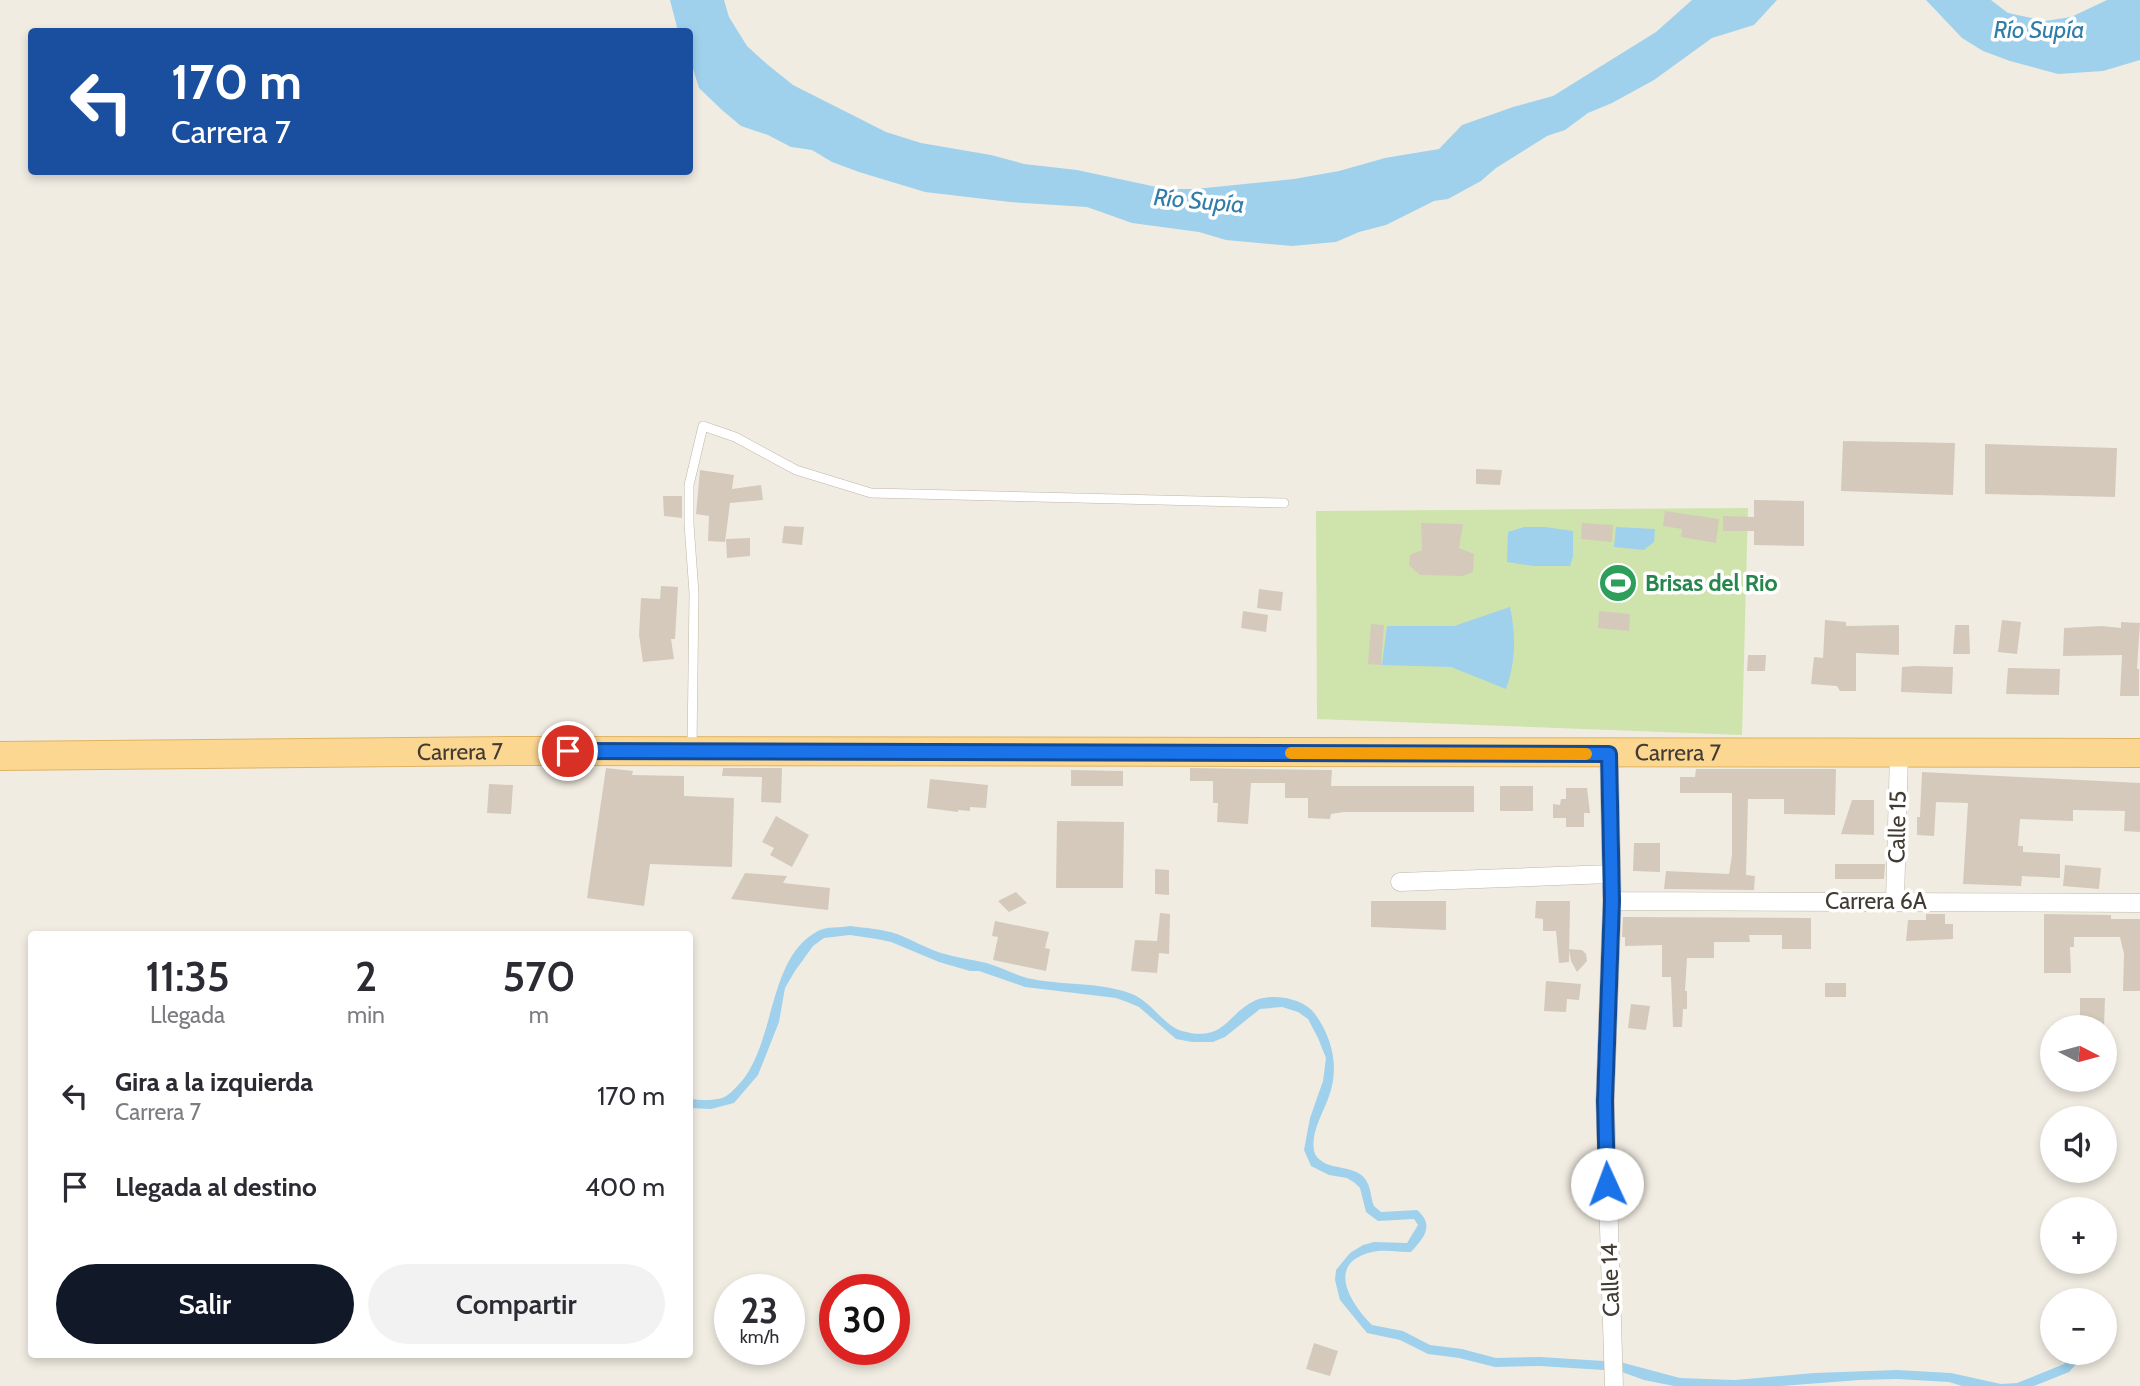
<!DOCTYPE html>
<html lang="es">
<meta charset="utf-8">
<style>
body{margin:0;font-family:Cabin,sans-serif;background:#f2f2f3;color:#2b2b33;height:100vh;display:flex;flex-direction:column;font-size:26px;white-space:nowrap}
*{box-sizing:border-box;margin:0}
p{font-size:23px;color:#7c7c81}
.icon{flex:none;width:38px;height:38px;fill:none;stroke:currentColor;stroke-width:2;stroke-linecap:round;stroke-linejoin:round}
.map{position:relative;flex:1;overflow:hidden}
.drawer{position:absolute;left:28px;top:931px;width:665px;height:427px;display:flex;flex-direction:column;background:#fff;border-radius:7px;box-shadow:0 4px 10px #0003}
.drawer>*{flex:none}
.guide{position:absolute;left:28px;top:28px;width:665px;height:147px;border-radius:7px;box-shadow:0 4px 10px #0003;background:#1a4fa0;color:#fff;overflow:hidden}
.needle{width:46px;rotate:96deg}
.buttons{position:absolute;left:2040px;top:1015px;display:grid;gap:14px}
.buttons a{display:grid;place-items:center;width:77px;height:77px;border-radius:50%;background:#fff;box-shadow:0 4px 10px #0003;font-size:35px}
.speed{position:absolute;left:714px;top:1274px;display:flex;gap:14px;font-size:35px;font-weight:700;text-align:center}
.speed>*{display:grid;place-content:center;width:91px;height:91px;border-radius:50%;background:#fff;box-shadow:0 4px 10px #0003;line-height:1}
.speed small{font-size:18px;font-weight:400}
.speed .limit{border:10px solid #d22;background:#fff;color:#111}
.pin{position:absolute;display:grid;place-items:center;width:60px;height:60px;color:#fff;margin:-30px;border:4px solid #fff;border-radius:50%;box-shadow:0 2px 7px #0007}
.me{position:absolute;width:77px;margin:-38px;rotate:358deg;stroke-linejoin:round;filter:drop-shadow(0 0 5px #0008)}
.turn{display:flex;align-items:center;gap:24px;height:147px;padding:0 28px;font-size:32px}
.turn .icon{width:91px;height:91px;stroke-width:2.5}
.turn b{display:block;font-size:49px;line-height:60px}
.eta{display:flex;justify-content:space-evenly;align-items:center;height:119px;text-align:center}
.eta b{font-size:42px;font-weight:600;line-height:49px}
.primary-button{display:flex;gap:14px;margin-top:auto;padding:14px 28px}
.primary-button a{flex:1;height:80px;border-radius:42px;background:#111827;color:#fff;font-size:28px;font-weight:600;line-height:80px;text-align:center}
.primary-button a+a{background:#f2f2f3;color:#2b2b33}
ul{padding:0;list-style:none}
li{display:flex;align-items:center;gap:21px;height:91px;padding:0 28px}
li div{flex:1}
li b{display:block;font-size:26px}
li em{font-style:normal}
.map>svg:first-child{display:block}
.green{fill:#cee4ac}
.water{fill:#9fd1ed}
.building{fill:#d5c9bb}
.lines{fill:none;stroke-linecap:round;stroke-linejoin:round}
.service-casing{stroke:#beb6a9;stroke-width:10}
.minor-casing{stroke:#beb6a9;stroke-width:19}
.primary-casing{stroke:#dfb362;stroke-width:30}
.service{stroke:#fff;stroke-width:9}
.minor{stroke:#fff;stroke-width:18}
.primary{stroke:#fbd791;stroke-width:28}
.route-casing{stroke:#114b97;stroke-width:18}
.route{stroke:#1a73e8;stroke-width:12}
.slow{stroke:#f59e0b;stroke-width:12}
.labels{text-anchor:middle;stroke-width:7;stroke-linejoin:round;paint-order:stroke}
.leisure-label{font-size:23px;font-weight:bold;fill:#27864d;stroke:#fff;text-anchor:start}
.street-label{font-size:23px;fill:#423b33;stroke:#fff}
.water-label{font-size:24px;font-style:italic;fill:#317da9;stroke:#fff}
</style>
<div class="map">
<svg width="2140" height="1386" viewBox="0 0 2140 1386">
<rect width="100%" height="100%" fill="#f1ece2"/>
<path class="green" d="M1748 508 1742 735 1317 719 1316 511Z"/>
<path class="water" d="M670 0H724L729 17 747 46 768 65 793 85 886 132 921 143 991 155 1024 164 1077 170 1166 189H1195L1294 179 1339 171 1385 158 1439 149 1462 125 1513 107 1553 96 1656 32 1692 0H1777L1754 25 1712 38 1654 80 1612 103 1588 113 1565 130 1547 136 1496 168 1481 181 1448 199 1434 201 1386 225 1359 232 1336 242 1292 246 1226 240 1199 232 1132 223 1087 207 1010 202 925 192 859 172 832 162 812 150 791 147 768 135 741 126 722 110 699 88 690 59V32L678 31Z
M1926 0H1991L2008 13 2045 21 2071 17 2107 0H2140V60L2103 71 2058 74 2010 61 1983 51 1962 38Z
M1524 527H1545L1573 531V556L1570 566H1533L1507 562 1508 532Z
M1616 527 1655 529 1654 542 1644 550 1614 547Z
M1510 607C1516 636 1516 661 1506 689L1451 667 1382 665 1387 626H1454Z
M850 926C866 928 882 929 897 934 912 940 926 948 941 953 955 957 969 959 982 962 997 965 1012 974 1027 978 1061 986 1099 981 1132 994 1152 1002 1164 1026 1182 1031 1225 1043 1226 1014 1256 1000 1273 993 1304 998 1315 1014 1333 1039 1340 1069 1328 1099 1322 1115 1309 1136 1315 1154 1326 1174 1359 1161 1368 1184 1371 1190 1371 1199 1374 1206L1381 1212 1417 1210C1435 1225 1424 1238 1411 1252 1398 1252 1384 1249 1372 1252 1325 1263 1350 1303 1372 1325L1403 1331 1430 1345 1462 1349 1496 1358 1540 1357 1620 1362 1680 1378 1735 1380 1814 1373 1897 1370 1951 1373 2001 1384 2017 1383 2064 1364 2074 1353H2086L2069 1372 2034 1386H1962L1949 1382 1897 1379 1860 1380 1781 1386H1674L1644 1380 1619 1371 1540 1366 1495 1367 1459 1358 1428 1354 1400 1340 1367 1333 1340 1300 1335 1280 1336 1270 1350 1253 1363 1245 1374 1242 1407 1243 1418 1225 1414 1219 1378 1221 1366 1212 1360 1188 1355 1183 1347 1178 1329 1175 1311 1166 1304 1150 1310 1118 1323 1081 1326 1058 1318 1038 1308 1019 1298 1012 1282 1007 1260 1009 1225 1037 1213 1042H1192L1176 1039 1139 1007 1127 1002 1116 998 1025 987 979 971H970L939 962 891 942 877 939 850 935 824 938 813 946 795 971 785 988 779 1022 758 1075 734 1103 711 1109 690 1108V1099C700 1100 711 1101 722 1098 730 1095 736 1087 742 1081 776 1039 768 957 818 931 826 926 841 928 850 926Z"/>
<path class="building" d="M1843 441 1955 443 1953 495 1841 491Z
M1985 444 2117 448 2115 497 1985 494Z
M1476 469 1502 470 1500 485 1476 484Z
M700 470 734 475 732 489 761 485 763 500 730 503 725 542 708 541 709 516 696 514Z
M663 496H682V518L664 516Z
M1754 500 1804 501V546L1754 545V531H1723V516L1754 517Z
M1665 511 1719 519 1716 543 1681 537 1682 529 1663 526Z
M1421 523 1463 524 1459 548 1474 554 1473 572 1463 576 1420 575 1409 565 1410 555 1422 550Z
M1582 523 1613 525 1612 542 1581 539Z
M784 526 804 527 802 545 782 543Z
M750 538V556L727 558 726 539Z
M661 586 678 587 675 639H671L674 659 643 662 639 635 641 598 660 599Z
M1259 589 1283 592 1281 611 1257 608Z
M1243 611 1268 615 1266 632 1241 628Z
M1599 611 1630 614 1629 631 1598 628Z
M1825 620 1846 622V626L1899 625V655L1856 653V691H1840L1837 686 1811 684 1814 657 1823 658Z
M2002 620 2021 622 2017 654 1998 652Z
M2121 622 2140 623 2137 669H2139V696H2120L2122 655 2063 656 2064 628 2102 626 2121 628Z
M1371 624 1384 625 1381 665 1368 664Z
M1955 625H1969L1970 654H1953Z
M1748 655H1766L1765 671H1747Z
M1915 666 1953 667 1952 694 1901 692 1902 667Z
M2008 668 2060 669 2059 695 2006 694Z
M606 768 633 771 632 775 684 776V796L734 798 732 867 650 864 644 906 587 898Z
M723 768H782L781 803 761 802 762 777 722 776Z
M1190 768 1332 770 1331 786H1474V812H1344L1331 814 1330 819 1308 818V798H1285V783H1251L1248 824 1217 822 1218 803H1213V781H1190Z
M1696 769H1836L1835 815 1784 814V799H1748L1746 875 1755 876 1754 890 1664 889 1666 871 1729 874 1732 855V793H1680V777H1695Z
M1071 770 1123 771V786H1071Z
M1922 772 2140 783V832L2124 831 2125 811 2073 810V821L2020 819 2018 846H2023V852L2060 854V878L2022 876 2021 886 1963 884 1968 803 1936 802 1934 836 1917 835V817H1920Z
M930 779 988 785 986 808 970 807V811L958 810V812L927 808Z
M489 784 513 785 511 814 487 813Z
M1500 786H1533V811H1500Z
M1566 788H1587L1590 813H1584V827H1566V818H1553V804L1560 805 1561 799H1566Z
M1852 800H1874V835L1841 834Z
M776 816 809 835 792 867 770 855 774 848 762 842Z
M1057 821 1124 822 1123 888H1056Z
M1634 843H1660V872L1633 871Z
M1835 864H1885L1884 879H1835Z
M2065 865 2101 868 2099 889 2063 886Z
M1155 869 1169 870V895L1155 894Z
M745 873 787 876 783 883 830 888 828 910 731 899Z
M1016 892 1027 903 1009 912 998 901Z
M1371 901H1446V930L1371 927Z
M1536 901H1570L1569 962 1559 963 1556 931H1543V919L1535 918Z
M1160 913 1170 914 1169 954 1159 953 1157 973 1131 971 1135 940 1157 941Z
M1926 914H1945V924H1953V939L1906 941 1908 920H1926Z
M2044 914 2111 915V919H2140V991H2123L2124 954 2120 937H2074V947H2070L2071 973H2044Z
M1623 917 1811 918V949H1782V935H1749L1750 942H1714V958H1687L1685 991H1687V1009H1683L1682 1027H1673L1671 977H1662V945L1625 946V937H1622Z
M995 921 1049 932 1045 948 1050 949 1046 971 993 960 998 937 992 936Z
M1569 949 1582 950 1586 954 1587 961 1577 972 1571 961Z
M1546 981 1581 984 1579 1000 1567 999 1566 1012 1544 1011Z
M1825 983H1846V997H1825Z
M2080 998H2105L2104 1027H2080Z
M1631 1004 1650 1006 1646 1030 1628 1028Z
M1314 1343 1338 1351 1330 1376 1306 1369Z"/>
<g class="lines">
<defs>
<path id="service" d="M692 748 694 593 689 524V485L703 426 735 437 796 470 871 493 1284 503"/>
<path id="minor" d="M1609 754 1612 901 1605 1101 1614 1386
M1400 882 1610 874
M1612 901 2140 903
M1895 901 1899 753"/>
<g id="primary">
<path id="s1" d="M0 756 518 751 2140 753"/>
</g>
</defs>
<use href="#service" class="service-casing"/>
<use href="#minor" class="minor-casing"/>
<use href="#primary" class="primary-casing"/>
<use href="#service" class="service"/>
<use href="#minor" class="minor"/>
<use href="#primary" class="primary"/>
</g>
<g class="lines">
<defs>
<path id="route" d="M568 751 1609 754 1612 901 1605 1101 1607 1184"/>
</defs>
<use href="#route" class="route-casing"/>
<use href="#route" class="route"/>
<path class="slow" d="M1291 753 1586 754"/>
</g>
<defs>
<symbol id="stadium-disc" viewBox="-11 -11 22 22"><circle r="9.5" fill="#2e9e5b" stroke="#fff"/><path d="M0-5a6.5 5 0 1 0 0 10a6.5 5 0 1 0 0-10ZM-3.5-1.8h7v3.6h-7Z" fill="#fff"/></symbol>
</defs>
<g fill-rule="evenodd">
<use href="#stadium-disc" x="1596" y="561" width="44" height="44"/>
</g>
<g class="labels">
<g class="leisure-label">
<text x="1645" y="591">Brisas del Rio</text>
</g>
<g class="street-label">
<text dy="8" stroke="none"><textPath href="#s1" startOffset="460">Carrera 7</textPath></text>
<text dy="8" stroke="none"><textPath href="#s1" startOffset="1678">Carrera 7</textPath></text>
<text transform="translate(1897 827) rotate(-89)" y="8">Calle 15</text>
<text x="1876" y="909">Carrera 6A</text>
<text transform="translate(1610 1280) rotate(-92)" y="8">Calle 14</text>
</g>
<g class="water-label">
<text x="2039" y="38">Río Supía</text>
<text transform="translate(1199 201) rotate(5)" y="8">Río Supía</text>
</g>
</g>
</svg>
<div class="buttons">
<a><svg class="needle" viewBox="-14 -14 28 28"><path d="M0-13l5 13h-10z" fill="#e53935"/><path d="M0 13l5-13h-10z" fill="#7c7c81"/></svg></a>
<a><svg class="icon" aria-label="sound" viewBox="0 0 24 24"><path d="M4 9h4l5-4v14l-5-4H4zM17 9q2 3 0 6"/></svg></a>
<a>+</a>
<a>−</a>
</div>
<div class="speed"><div>23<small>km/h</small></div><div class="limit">30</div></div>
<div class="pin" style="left:568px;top:751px;background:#d93025"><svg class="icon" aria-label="arrive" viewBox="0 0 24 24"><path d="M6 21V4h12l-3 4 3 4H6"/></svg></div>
<svg class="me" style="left:1607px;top:1184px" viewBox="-20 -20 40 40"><circle r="19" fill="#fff"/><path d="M0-13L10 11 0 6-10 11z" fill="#1a73e8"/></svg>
<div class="guide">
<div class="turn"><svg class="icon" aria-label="left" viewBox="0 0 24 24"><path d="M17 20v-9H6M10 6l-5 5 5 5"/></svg><div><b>170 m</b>Carrera 7</div></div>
</div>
<section class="drawer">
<div class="eta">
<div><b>11:35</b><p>Llegada</p></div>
<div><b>2</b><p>min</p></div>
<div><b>570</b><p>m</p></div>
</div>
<ul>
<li><svg class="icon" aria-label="left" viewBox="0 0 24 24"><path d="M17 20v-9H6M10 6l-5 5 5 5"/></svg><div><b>Gira a la izquierda</b><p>Carrera 7</p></div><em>170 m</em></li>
<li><svg class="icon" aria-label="arrive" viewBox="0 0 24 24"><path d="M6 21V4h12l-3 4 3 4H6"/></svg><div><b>Llegada al destino</b></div><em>400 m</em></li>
</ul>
<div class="primary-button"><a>Salir</a><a>Compartir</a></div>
</section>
</div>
